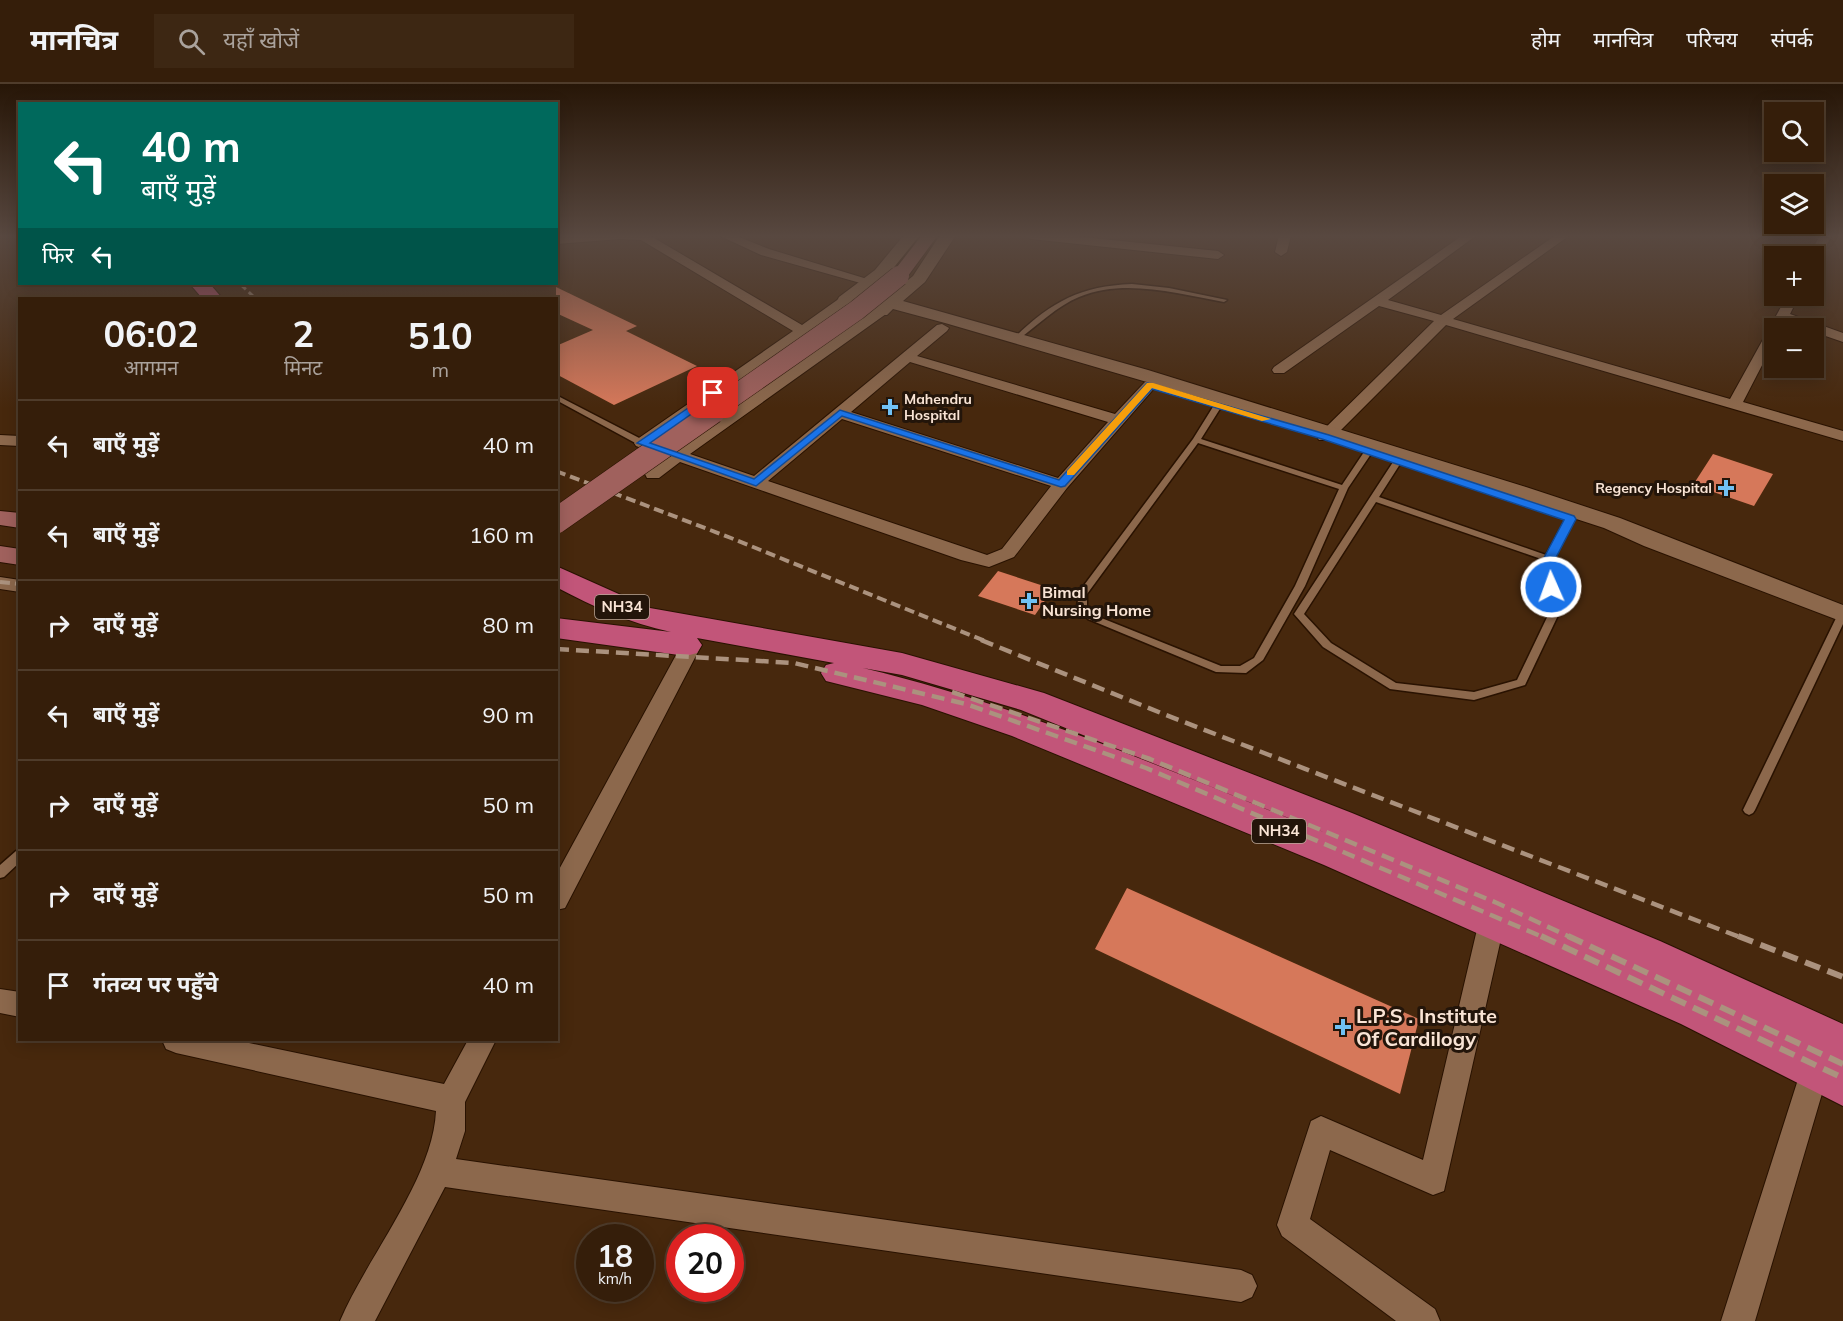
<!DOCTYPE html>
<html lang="hi">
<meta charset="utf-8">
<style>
body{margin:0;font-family:Mulish,"Noto Sans Devanagari",sans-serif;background:#3d2713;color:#f1f3f6;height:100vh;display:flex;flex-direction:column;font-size:22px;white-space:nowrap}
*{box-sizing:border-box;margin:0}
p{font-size:20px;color:#aaa29c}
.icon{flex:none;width:33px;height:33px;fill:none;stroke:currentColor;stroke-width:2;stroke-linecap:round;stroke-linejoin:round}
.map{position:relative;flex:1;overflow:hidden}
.details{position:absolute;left:18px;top:213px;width:540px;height:744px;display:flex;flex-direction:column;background:#351e0a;border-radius:0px;box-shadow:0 3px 15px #0003,0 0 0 2px #4f3c2b}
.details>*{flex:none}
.banner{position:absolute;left:18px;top:18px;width:540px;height:183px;border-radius:0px;box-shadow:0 3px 15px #0003,0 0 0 2px #4f3c2b;background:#00695c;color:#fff;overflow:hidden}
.buttons{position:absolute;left:1764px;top:18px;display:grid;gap:12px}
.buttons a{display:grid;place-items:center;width:60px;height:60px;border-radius:0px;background:#351e0a;box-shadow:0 3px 15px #0003,0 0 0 2px #4f3c2b;font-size:30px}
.speed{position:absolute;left:576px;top:1140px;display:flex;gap:12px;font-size:30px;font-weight:700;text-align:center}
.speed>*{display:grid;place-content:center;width:78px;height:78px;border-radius:50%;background:#351e0a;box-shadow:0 3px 15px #0003,0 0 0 2px #4f3c2b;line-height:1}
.speed small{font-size:15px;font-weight:400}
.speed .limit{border:9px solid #d22;background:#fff;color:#111}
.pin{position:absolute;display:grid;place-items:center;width:51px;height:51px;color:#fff;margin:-26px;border-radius:12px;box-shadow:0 3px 9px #0006}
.me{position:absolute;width:66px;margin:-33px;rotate:358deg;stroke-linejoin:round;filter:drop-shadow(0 0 4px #0008)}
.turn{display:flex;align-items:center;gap:21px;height:126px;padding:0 24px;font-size:27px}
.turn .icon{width:78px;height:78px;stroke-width:2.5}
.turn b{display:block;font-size:42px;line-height:51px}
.then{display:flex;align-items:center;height:57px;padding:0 24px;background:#0003;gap:12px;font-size:22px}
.eta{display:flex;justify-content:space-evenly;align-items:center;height:102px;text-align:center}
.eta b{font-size:36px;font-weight:700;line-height:42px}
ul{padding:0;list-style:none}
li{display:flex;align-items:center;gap:18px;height:90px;padding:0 24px;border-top:2px solid #4f3c2b}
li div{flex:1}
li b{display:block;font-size:22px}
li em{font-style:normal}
header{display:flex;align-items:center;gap:36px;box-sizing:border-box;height:84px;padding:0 30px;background:#351e0a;border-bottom:2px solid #4f3c2b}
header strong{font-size:28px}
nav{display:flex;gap:33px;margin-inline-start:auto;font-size:21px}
.search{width:420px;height:54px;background:#3d2713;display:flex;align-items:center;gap:15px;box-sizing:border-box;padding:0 21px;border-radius:0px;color:#aaa29c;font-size:22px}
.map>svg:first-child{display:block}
.building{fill:#d6785a}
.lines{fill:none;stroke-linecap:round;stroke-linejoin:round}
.service-casing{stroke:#291201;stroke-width:3}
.minor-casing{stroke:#291201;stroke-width:2}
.tertiary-casing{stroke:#291201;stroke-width:2}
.secondary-casing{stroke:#291201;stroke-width:2}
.trunk-casing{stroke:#291201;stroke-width:2}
.service{fill:#8c684c;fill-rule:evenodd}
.minor{fill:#8c684c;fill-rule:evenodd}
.tertiary{fill:#8c684c;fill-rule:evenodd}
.secondary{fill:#a0615d;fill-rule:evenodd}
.trunk{fill:#c25579;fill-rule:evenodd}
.rail-far3{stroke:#ab927e;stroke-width:3;stroke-dasharray:8 4;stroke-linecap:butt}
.rail-far2{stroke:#ab927e;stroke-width:4;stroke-dasharray:10 5;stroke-linecap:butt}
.rail-far1{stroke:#ab927e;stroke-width:4.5;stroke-dasharray:13 7;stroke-linecap:butt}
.rail{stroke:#ab927e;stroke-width:6;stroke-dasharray:16 8;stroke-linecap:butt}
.secondary-bridge-far1-casing{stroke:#291201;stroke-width:21;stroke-linecap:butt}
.secondary-bridge-casing{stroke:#291201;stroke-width:26;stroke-linecap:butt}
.secondary-bridge-far1{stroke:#a0615d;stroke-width:20}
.secondary-bridge{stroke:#a0615d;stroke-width:25}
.route{fill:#1a73e8;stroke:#114b97;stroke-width:1.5}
.slow{fill:#f59e0b}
.poi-dot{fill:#70c1f4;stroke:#23150a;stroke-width:2}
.labels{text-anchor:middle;stroke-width:6;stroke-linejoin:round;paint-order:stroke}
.far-poi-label{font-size:14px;font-weight:bold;fill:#f9e4d5;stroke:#23150a;text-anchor:start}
.shield{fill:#23150a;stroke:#b9a698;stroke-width:1.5}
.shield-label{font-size:15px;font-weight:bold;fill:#f9e4d5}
.poi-label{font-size:16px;font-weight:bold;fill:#f9e4d5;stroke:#23150a;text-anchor:start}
.near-poi-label{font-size:20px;font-weight:bold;fill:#f9e4d5;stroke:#23150a;text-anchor:start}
</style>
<header>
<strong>मानचित्र</strong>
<div class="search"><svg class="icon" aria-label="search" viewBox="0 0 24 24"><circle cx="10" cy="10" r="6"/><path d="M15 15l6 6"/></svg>यहाँ खोजें</div>
<nav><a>होम</a><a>मानचित्र</a><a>परिचय</a><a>संपर्क</a></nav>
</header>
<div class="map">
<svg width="1843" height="1237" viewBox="0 0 1843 1237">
<rect width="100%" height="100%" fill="#47280d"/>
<path class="building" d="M556 203 637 242 626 247 697 282 614 321 556 290V262L593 246 556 229Z
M1713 370 1773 390 1754 422 1693 401Z
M998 487 1053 505 1035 531 978 512Z
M1127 804 1419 935 1400 1010 1095 865Z"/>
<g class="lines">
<defs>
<path id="service" d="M1132 200 1169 204 1227 216 1224 218C1178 210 1125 194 1079 213 1057 222 1038 241 1019 255L1014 254C1051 218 1080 202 1132 200Z
M556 311 645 357 646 359 642 361H639L556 316Z
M1216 318 1223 320 1201 355 1342 401 1366 365H1372L1373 367 1348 404 1305 502 1263 576 1246 589 1216 588 1088 535 1077 524 1079 508 1193 355ZM1198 359 1339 405 1295 502 1254 574 1240 582H1221L1094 531 1087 523V510Z
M1395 375H1398L1402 377 1379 413 1546 471 1567 433 1570 432 1574 435 1550 482 1562 523 1525 601 1474 616 1390 605 1323 563 1294 530ZM1376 418 1544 476 1540 482 1552 523 1517 596 1474 608 1396 599 1331 559 1304 530Z
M1843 527V540L1755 726 1753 729 1749 731 1745 729 1743 726 1838 530Z
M20 765V778L4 793 0 794V781L16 767Z"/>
<path id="minor" d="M576 151H649L802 241 840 214H850L852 217 654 358 676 365 876 224H886V230L690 370 754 392 937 241 942 240 949 244 947 247 917 272 1115 330 1145 298H1155L1157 301 1067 404 1014 473 989 483 961 476 680 378 659 394H647L645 390 666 373 636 362 634 359 636 356 793 247 641 156 620 155 556 160V152ZM910 278 1108 338 1058 394 851 328ZM842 335 1051 402 1002 465 987 471 768 397Z
M718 151H734L769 165 877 198 871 202 761 171Z
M1025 151H1063L1218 167 1224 171 1218 175 1031 155Z
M1279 151H1291L1287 168 1281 172 1275 168Z
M1463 151H1477L1388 216 1441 231 1556 151H1570L1453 235 1730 315 1787 212H1799L1790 230 1843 249V258L1814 248V244H1804L1786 238 1782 244H1774V258L1743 318 1843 347V357L1446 241 1331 356H1319L1317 353 1319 350 1434 237 1379 222 1284 289H1274L1272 286 1274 283Z
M1820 151H1832L1820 174 1814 178V172H1809Z
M0 351 20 352V362L0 361Z
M0 493 20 496V508L0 505Z
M691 555 698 557 701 562 565 824 556 826V791L681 562 684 557Z
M1492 826 1501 829 1505 837 1444 1107 1433 1111 1330 1066 1310 1135 1435 1225 1440 1237H1396L1282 1152 1277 1141 1311 1037 1321 1032 1423 1076 1479 837 1483 829Z
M0 905 20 908V933L0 929Z
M162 956H235L444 1000 468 956H496L465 1018V1047L456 1075 1241 1186 1252 1191 1257 1202 1252 1213 1241 1218 445 1103 375 1237H340C367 1173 433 1095 436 1027L176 969 166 965Z
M1815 972 1825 976 1829 986 1755 1237H1721L1801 986 1805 976Z"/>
<path id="tertiary" d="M904 151H920L887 192 867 208 887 213 913 192 940 151H956L925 198 903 217 1148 286 1526 403 1620 434 1843 521V538L1644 462 1604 444 1229 322 945 239 893 225 887 231H875L872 227 878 221 857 216 851 221H839L837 217 839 213 875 186Z"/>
<path id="secondary" d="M922 151H938L905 196H893L890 192Z
M0 427 20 429V444L0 441Z
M0 462 20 465V481L0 478Z"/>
<path id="trunk" d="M190 200H210L222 214H202Z
M556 482 650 524 902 569 1044 609 1352 729 1660 857 1843 940V1022L1681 940 1324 781 1012 652 922 621 826 597 821 589 826 581 834 579 697 554 702 561 697 569 686 572 556 554V534L671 548C629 539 594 523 556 503ZM863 584 902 591 1021 626 1326 749C1174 689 1023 622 863 584Z"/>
</defs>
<use href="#service" class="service-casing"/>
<use href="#minor" class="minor-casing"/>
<use href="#tertiary" class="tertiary-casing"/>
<use href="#secondary" class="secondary-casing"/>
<use href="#trunk" class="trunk-casing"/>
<use href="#service" class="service"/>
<use href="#minor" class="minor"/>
<use href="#tertiary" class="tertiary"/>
<use href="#secondary" class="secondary"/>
<use href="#trunk" class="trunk"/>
<path class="rail-far3" d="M240 200 255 214"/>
<path class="rail-far2" d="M556 387 731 454 985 557
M0 498 20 500"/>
<path class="rail-far1" d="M981 556 1166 631 1742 854
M556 565 794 579 966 620 1146 684 1545 854
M952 608 1150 675 1497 819 1572 854"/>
<path class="rail" d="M1541 852 1843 994
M1568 852 1843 980
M1738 852 1843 893"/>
<defs>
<path id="secondary-bridge-far1" d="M711 328 857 226 899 192"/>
<path id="secondary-bridge" d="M556 437 713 327"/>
</defs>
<use href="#secondary-bridge-far1" class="secondary-bridge-far1-casing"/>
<use href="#secondary-bridge" class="secondary-bridge-casing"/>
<use href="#secondary-bridge-far1" class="secondary-bridge-far1"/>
<use href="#secondary-bridge" class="secondary-bridge"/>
</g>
<linearGradient id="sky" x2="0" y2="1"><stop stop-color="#271607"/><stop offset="0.47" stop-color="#584840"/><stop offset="1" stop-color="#584840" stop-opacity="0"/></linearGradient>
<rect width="1843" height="324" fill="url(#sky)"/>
<path class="route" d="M1147 299 1329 351 1574 432 1576 435 1551 483 1557 503 1555 505H1547L1539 483 1564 436 1322 355 1152 305 1065 402 1061 403 842 332 756 402 637 359 713 307 718 309 717 312 650 359 754 395 840 326 1059 396Z"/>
<path class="slow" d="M1147 299H1153L1271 335 1262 337 1152 304 1074 391H1067V387Z"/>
<g class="poi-dot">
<path d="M887 314h6v6h6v6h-6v6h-6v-6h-6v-6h6z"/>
<path d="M1723 395h6v6h6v6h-6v6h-6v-6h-6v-6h6z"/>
<path d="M1026 508h6v6h6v6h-6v6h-6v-6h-6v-6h6z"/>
<path d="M1340 934h6v6h6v6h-6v6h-6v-6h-6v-6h6z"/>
</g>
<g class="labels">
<g class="far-poi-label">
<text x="904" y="320">Mahendru<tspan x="904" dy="16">Hospital</tspan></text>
<text x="1712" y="409" text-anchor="end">Regency Hospital</text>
</g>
<g class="shield">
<rect x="595" y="511" width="54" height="24" rx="4.5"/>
<rect x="1252" y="735" width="54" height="24" rx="4.5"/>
</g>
<g class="shield-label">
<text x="622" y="528">NH34</text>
<text x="1279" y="752">NH34</text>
</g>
<g class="poi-label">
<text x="1042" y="514">Bimal<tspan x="1042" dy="18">Nursing Home</tspan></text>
</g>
<g class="near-poi-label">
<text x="1356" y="939">L.P.S . Institute<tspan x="1356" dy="23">Of Cardilogy</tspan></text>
</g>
</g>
</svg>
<div class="buttons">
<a><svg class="icon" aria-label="search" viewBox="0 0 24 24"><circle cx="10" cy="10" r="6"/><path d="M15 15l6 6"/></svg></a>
<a><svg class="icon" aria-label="layers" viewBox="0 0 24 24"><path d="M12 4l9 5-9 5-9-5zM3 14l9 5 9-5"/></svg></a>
<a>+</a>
<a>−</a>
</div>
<div class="speed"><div>18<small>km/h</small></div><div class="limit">20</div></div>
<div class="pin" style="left:713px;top:309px;background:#d93025"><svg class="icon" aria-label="arrive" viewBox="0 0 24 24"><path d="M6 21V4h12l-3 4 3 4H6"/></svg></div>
<svg class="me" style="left:1551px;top:503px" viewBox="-20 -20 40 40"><circle r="17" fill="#1a73e8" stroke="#fff" stroke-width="3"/><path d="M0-11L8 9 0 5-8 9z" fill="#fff"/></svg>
<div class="banner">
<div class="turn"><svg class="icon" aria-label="left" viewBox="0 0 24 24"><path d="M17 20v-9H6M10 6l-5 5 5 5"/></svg><div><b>40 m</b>बाएँ मुड़ें</div></div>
<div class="then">फिर<svg class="icon" aria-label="left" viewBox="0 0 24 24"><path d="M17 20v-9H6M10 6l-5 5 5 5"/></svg></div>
</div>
<section class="details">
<div class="eta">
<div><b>06:02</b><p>आगमन</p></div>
<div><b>2</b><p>मिनट</p></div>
<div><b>510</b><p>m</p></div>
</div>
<ul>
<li><svg class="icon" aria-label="left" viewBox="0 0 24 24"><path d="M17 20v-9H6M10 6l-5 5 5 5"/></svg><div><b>बाएँ मुड़ें</b></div><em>40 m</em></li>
<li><svg class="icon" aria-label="left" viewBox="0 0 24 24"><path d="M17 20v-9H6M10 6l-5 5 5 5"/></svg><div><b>बाएँ मुड़ें</b></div><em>160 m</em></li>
<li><svg class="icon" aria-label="right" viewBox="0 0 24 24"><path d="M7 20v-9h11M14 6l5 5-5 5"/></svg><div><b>दाएँ मुड़ें</b></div><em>80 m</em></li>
<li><svg class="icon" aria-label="left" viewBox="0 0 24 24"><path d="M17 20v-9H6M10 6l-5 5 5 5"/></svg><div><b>बाएँ मुड़ें</b></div><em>90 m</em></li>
<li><svg class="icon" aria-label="right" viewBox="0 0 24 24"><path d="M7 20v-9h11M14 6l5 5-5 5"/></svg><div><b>दाएँ मुड़ें</b></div><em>50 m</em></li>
<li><svg class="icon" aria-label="right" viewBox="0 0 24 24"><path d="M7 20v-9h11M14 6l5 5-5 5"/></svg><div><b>दाएँ मुड़ें</b></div><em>50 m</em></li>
<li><svg class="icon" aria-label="arrive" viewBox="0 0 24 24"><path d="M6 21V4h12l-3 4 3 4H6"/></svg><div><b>गंतव्य पर पहुँचे</b></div><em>40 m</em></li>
</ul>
</section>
</div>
